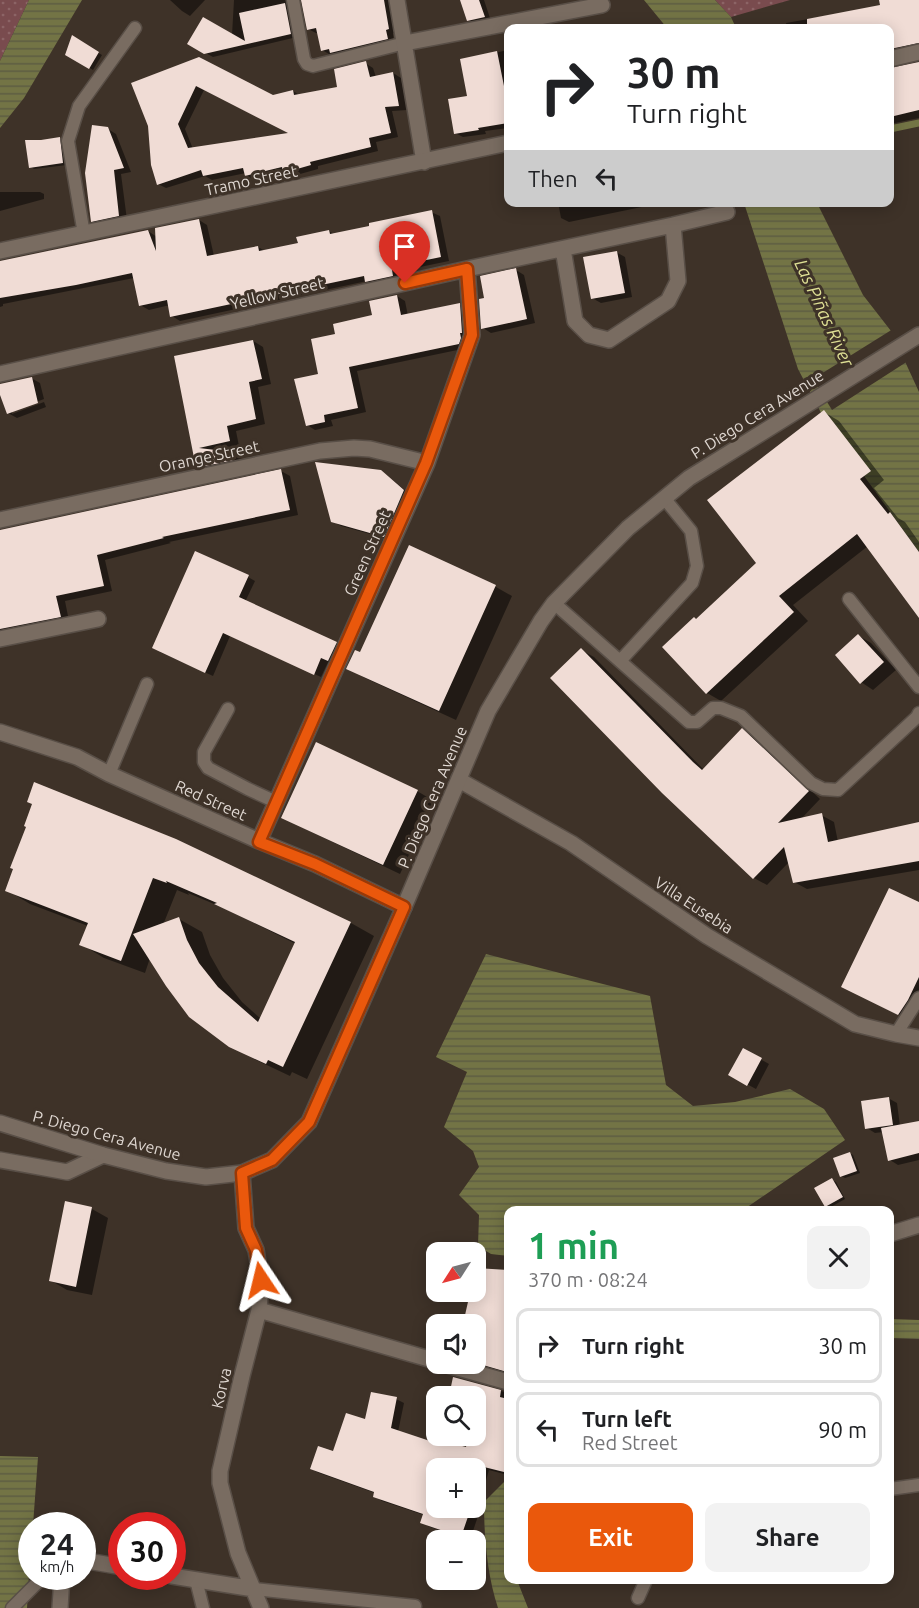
<!DOCTYPE html>
<meta charset="utf-8">
<style>
body{margin:0;font-family:Ubuntu,sans-serif;background:#f2f2f2;color:#202124;height:100vh;display:flex;flex-direction:column;font-size:22px;white-space:nowrap}
*{box-sizing:border-box;margin:0}
p{font-size:20px;color:#757577}
.icon{flex:none;width:33px;height:33px;fill:none;stroke:currentColor;stroke-width:2;stroke-linecap:round;stroke-linejoin:round}
.map{position:relative;flex:1;overflow:hidden}
.panel{position:absolute;left:504px;top:1206px;width:390px;height:378px;display:flex;flex-direction:column;background:#fff;border-radius:12px;box-shadow:0 3px 15px #0003}
.panel>*{flex:none}
.banner{position:absolute;left:504px;top:24px;width:390px;height:183px;border-radius:12px;box-shadow:0 3px 15px #0003;background:#fff;color:#202124;overflow:hidden}
.needle{width:39px;rotate:234deg}
.controls{position:absolute;left:426px;top:1242px;display:grid;gap:12px}
.controls a{display:grid;place-items:center;width:60px;height:60px;border-radius:12px;background:#fff;box-shadow:0 3px 15px #0003;font-size:30px}
.speed{position:absolute;left:18px;top:1512px;display:flex;gap:12px;font-size:30px;font-weight:700;text-align:center}
.speed>*{display:grid;place-content:center;width:78px;height:78px;border-radius:50%;background:#fff;box-shadow:0 3px 15px #0003;line-height:1}
.speed small{font-size:15px;font-weight:400}
.speed .limit{border:9px solid #d22;background:#fff;color:#111}
.pin{position:absolute;display:grid;place-items:center;width:51px;height:51px;color:#fff;margin:-62px -26px;border-radius:50% 50% 50% 0;rotate:-45deg;box-shadow:0 0 6px #0007}
.pin .icon{rotate:45deg}
.me{position:absolute;width:66px;margin:-33px;rotate:350deg;stroke-linejoin:round;filter:drop-shadow(0 0 4px #0008)}
.turn{display:flex;align-items:center;gap:21px;height:126px;padding:0 24px;font-size:27px}
.turn .icon{width:78px;height:78px;stroke-width:2.5}
.turn b{display:block;font-size:42px;line-height:51px}
.then{display:flex;align-items:center;height:57px;padding:0 24px;background:#0003;gap:12px;font-size:22px}
.round{display:grid;place-items:center;flex:none;width:63px;height:63px;border-radius:12px;background:#f2f2f2}
.summary{display:flex;align-items:center;justify-content:space-between;height:102px;padding:0 24px}
h1{font-size:36px;font-weight:700;line-height:45px;color:#1e9e55}
.cta{display:flex;gap:12px;margin-top:auto;padding:12px 24px}
.cta a{flex:1;height:69px;border-radius:12px;background:#ea580c;color:#fff;font-size:24px;font-weight:700;line-height:69px;text-align:center}
.cta a+a{background:#f2f2f2;color:#202124}
ul{padding:0;list-style:none}
li{display:flex;align-items:center;gap:18px;height:75px;margin:0 12px 9px;padding:0 12px;border:3px solid #e0e0e0;border-radius:12px}
li div{flex:1}
li b{display:block;font-size:22px}
li em{font-style:normal}
.map>svg:first-child{display:block}
.grass{fill:url(#grass-dots)}
.water{fill:url(#water-rules)}
.pier{fill:#3e3228}
.shadow{fill:#0007;fill-rule:evenodd}
.lines{fill:none;stroke-linecap:round;stroke-linejoin:round}
.stream{stroke:#737445;stroke-width:7}
.building{fill:#f0dcd5;fill-rule:evenodd}
.service-casing{stroke:#594f47;stroke-width:15}
.pedestrian-casing{stroke:#594f47;stroke-width:18}
.minor-casing{stroke:#594f47;stroke-width:18}
.tertiary-casing{stroke:#594f47;stroke-width:18}
.secondary-casing{stroke:#594f47;stroke-width:18}
.service{stroke:#796c61;stroke-width:12}
.pedestrian{stroke:#796c61;stroke-width:15}
.minor{stroke:#796c61;stroke-width:15}
.tertiary{stroke:#796c61;stroke-width:15}
.secondary{stroke:#796c61;stroke-width:15}
.route-casing{stroke:#983908;stroke-width:15}
.route{stroke:#ea580c;stroke-width:10}
.labels{text-anchor:middle;stroke-width:6;stroke-linejoin:round;paint-order:stroke}
.street-label{font-size:16px;fill:#dfd7d1;stroke:#3e3228}
.water-label{font-size:18px;font-style:italic;fill:#dedf94;stroke:#3e3228}
</style>
<div class="map">
<svg width="919" height="1608" viewBox="0 0 919 1608">
<defs>
<pattern id="grass-dots" width="8" height="8" patternUnits="userSpaceOnUse" patternTransform="scale(1.5)"><rect width="8" height="8" fill="#794b4e"/><path d="M2 2h.1M6 6h.1" fill="none" stroke="#8c6466" stroke-width="1.8" stroke-linecap="round"/></pattern>
<pattern id="water-rules" width="6" height="5" patternUnits="userSpaceOnUse" patternTransform="scale(1.5)"><rect width="6" height="5" fill="#737445"/><path d="M0 2.5h6" fill="none" stroke="#5d5d42"/></pattern>
</defs>
<rect width="100%" height="100%" fill="#3e3228"/>
<path class="grass" d="M0 0H29L0 61Z
M715 0H790L731 17Z"/>
<path class="water" d="M29 0H82L24 98 0 128V61Z
M644 0H715L731 17 736 28H667Z
M744 203H817L863 295 891 331 919 392V552L828 426 798 369Z
M486 954 650 996 666 1085 693 1106 735 1102 790 1089 824 1109 845 1140 743 1210H508V1256L491 1254 478 1246 479 1215 459 1195 479 1167 473 1151 444 1127 467 1072 436 1057Z
M890 1319 919 1320V1339L890 1338Z
M0 1456 38 1457 33 1525 32 1526 27 1608H0Z
M508 1478V1580H517L528 1608H498C487 1574 484 1537 484 1502Z"/>
<path class="pier" d="M893 329 908 361 832 410 813 379Z"/>
<path class="shadow" d="M170 0H205L190 16 182 11Z
M234 0H294L297 37 213 57 189 44 232 35Z
M303 0H388L392 8 396 33H393L394 43 339 56 333 53 329 54 322 50 319 33H316L308 29Z
M461 0H484L491 21 475 24 468 20Z
M891 0H919V48L890 60V28H787L786 23 882 6Z
M72 38 102 55 93 70 67 54Z
M508 50V128L485 131 486 134 463 137 455 133 469 97 462 60Z
M199 59 273 96 293 91 301 96 339 88 365 63 373 68 376 77 393 73 401 78 407 110 392 111 398 137 376 142 378 151 318 166V169L293 176 286 172 254 180 246 175V173L212 180 205 176 166 188 158 184ZM204 90 292 134 193 149 185 129Z
M919 63V118L890 124V69L892 70Z
M108 129 116 134 131 172 121 174 127 220 100 225 92 221Z
M60 139 63 141 67 165 34 169 31 167Z
M0 192H40L44 194V199L0 211Z
M558 202H666L569 222 561 218Z
M431 212 440 216 449 261 415 268 416 271 399 274 400 280 375 286 367 281 180 321 172 316 170 305 149 310 140 305 134 278 3 304V306L0 307V262L148 231 157 237 199 220 207 225 214 256 258 247 265 251 299 244 329 231 335 235Z
M616 252 625 257 632 297 601 303 592 298Z
M516 270 524 275 535 323 491 333 483 328 486 299Z
M397 296 405 301 408 316 460 305 468 309 467 348 357 371 366 412 331 420 333 426 315 430 307 425 320 375 337 335 374 317Z
M253 341 263 347 271 384 258 387 265 424 236 431 239 446 217 451 232 453 242 459 243 465 207 472 198 467 175 357Z
M31 378 40 383 44 399 12 411V414L44 402 46 407 17 418 8 413 0 391V385Z
M824 412 839 421 884 480 874 488 898 518 905 522 919 542V616L868 546 793 605 808 621 721 701 707 693 698 620 758 564Z
M281 471 290 476 298 515 169 542 171 543 105 560 112 591 65 601 69 621 6 635 0 631V531Z
M380 472 389 477 411 495 392 540 341 526 332 521Z
M409 547 496 587 512 596 456 720 365 678 348 668 361 654Z
M248 577 255 581 245 602 343 647 336 664 329 660 321 677 230 636 213 676 160 652Z
M859 636 871 643 896 670 873 690 861 682Z
M581 650 594 657 704 770 742 730 755 738 820 799 800 820 821 815 834 822 838 842 919 824V870L807 889 794 882 789 862 767 885 754 878 663 792Z
M417 791 434 801 400 874 299 826 283 817Z
M175 840 351 923 374 936 307 1079 292 1072 290 1076 254 1059 230 1045 150 958 145 973 104 958 81 944 88 926 30 904 7 890ZM177 890 189 895 188 893 226 909 296 944 261 1019 242 1002 223 978 210 955 202 932 179 919 163 925Z
M919 904V1009L912 1021 856 994Z
M744 1050 769 1064 756 1089 730 1075Z
M888 1098 897 1103 900 1126 919 1122V1160L898 1165 890 1160 883 1132 875 1133 867 1128Z
M849 1153 853 1155 860 1173 845 1178 841 1176Z
M832 1180 836 1182 845 1199 829 1208 826 1205Z
M92 1209 108 1218 92 1295 67 1290 50 1280Z
M476 1269 508 1271V1373L472 1364H476V1324H464L471 1296 461 1292H476Z
M433 1326 436 1327V1352L429 1347Z
M454 1378 508 1393V1475L489 1470 478 1509 480 1510 470 1540 430 1527 422 1522 424 1515 382 1501 374 1496 375 1493 319 1473 311 1469 334 1453 366 1421 396 1399 404 1403 398 1432 446 1448 467 1449 469 1436H476V1396H451ZM436 1468H476V1508H436Z"/>
<g class="lines">
<path class="stream" d="M890 129 919 123"/>
</g>
<path class="building" d="M301 0H384L389 29 386 30 388 39 330 53 329 49 321 51 316 28 307 30Z
M460 0H479L485 17 467 21Z
M879 0H919V43L890 49V28H807V19L880 5Z
M285 3 291 34 204 54 187 44 203 17 245 41 239 13Z
M72 35 99 52 89 69 65 55Z
M497 51 505 91 508 90V123L478 128 479 130 454 134 448 99 467 96 460 59Z
M199 57 273 95 293 90 294 95 337 87 334 69 366 61 370 77 393 72 399 106 385 107 391 133 369 138 371 147 310 162 311 165 283 173 282 167 245 176 243 168 203 176 201 170 157 185 151 165 148 126 131 83ZM196 86 288 133 188 148 178 124Z
M919 62V110L890 117V68Z
M92 125 108 127 124 168 114 170 119 216 91 222 85 173Z
M60 137 63 163 29 168 25 140H41Z
M432 210 441 257 407 264 408 266 392 270 393 276 365 282 364 276 170 317 167 300 139 306 132 273 76 285 0 298V261L148 230 156 251 155 228 199 219 207 256 258 246 259 251 298 243 296 237 329 230 330 234 369 226V223Z
M617 251 625 293 591 299 583 257Z
M516 268 527 319 481 329 479 299 484 298 480 276Z
M397 295 401 315 460 303 462 333H460L461 338 459 344 349 367 358 408 324 415 325 422 306 426 294 379 318 374 311 339 335 334 333 324 372 315 369 301Z
M253 340 262 379 249 382 256 419 227 426 230 441 199 448 232 452 234 460 196 468 174 356Z
M32 377 38 403 7 414 0 395V384Z
M824 410 871 471 860 479 888 514 890 512 919 552V618L857 534 779 596 794 612 706 694 662 647 694 617 696 619 756 563 707 500Z
M315 462 381 470 404 490 384 537 331 522Z
M281 469 290 510 162 537 164 538 97 555 104 586 56 596 61 617 0 629V530Z
M409 545 496 585 439 711 346 669 355 650 360 652Z
M195 551 249 575 239 597 337 642 328 661 321 658 314 675 223 633 205 673 152 648Z
M858 634 884 662 860 684 835 655Z
M581 648 693 762 702 770 742 728 809 791 778 823 822 813 828 842 919 822V861L793 883 784 847 753 879 662 793 550 678Z
M316 742 418 790 383 865 281 818Z
M34 782 176 839 351 922 283 1067 268 1060 266 1064 229 1047 189 1017 166 986 133 934 179 917 187 940 199 963 218 987 258 1022 295 942 214 904 217 903 166 881 167 883 153 878 121 961 79 945 88 923 5 891 13 869 10 868 26 827 24 826 32 804 27 802Z
M889 888 919 902V977L908 1000 898 1015 841 987Z
M743 1048 762 1058 747 1086 728 1075Z
M889 1097 893 1125 865 1129 861 1101Z
M919 1121V1153L888 1161 881 1128Z
M850 1152 857 1171 840 1177 833 1158Z
M832 1178 843 1197 825 1207 814 1188Z
M65 1201 92 1207 76 1287 49 1281Z
M476 1268 508 1270V1366L507 1372 476 1363V1324H463L470 1293 476 1294Z
M453 1377 501 1390 500 1397 508 1399V1473L480 1466V1468H436V1508H471L461 1537 420 1523 423 1514 373 1497 374 1492 310 1469 318 1446 333 1451 346 1413 365 1419 371 1392 397 1397 391 1428 445 1446 447 1442 466 1447 468 1436H476V1396H449Z"/>
<g class="lines">
<defs>
<path id="service" d="M293 0 304 59 307 64 313 66 405 43
M84 234 68 141 79 106 135 28
M849 599 919 687
M554 603 689 722H697L713 708H721L741 716 811 783 823 789 838 790 917 717 919 713
M620 661 692 583 697 566 691 531 664 498
M228 709 204 752V762L208 768 248 789 276 802
M109 774 147 684
M896 1034 919 998
M890 1489 919 1485
M196 1580 203 1608
M254 1589 415 1606
M638 1598 646 1580
M12 1608 44 1576"/>
<path id="pedestrian" d="M0 1160 67 1172 103 1155"/>
<path id="minor" d="M397 0 424 162
M405 43 602 5
M563 249 575 321 589 335 609 340 668 301 678 281 673 225
M0 374 467 269 673 225 727 212
M0 520 320 451 354 448 370 449 427 463
M0 639 98 619
M0 732 77 757 109 774 259 841 315 864 404 907
M459 780 571 843 707 936 855 1024 896 1034 919 1038
M259 841 427 463 472 335 467 269
M242 1173 246 1228 256 1250 261 1280 259 1310 242 1376 220 1471V1483L238 1553 261 1608
M890 1234 919 1225
M259 1310 436 1361
M444 1364 508 1382
M82 1560 122 1567
M172 1576 254 1589
M60 1608 62 1576"/>
<path id="tertiary" d="M890 59 919 52
M0 251 508 143"/>
<path id="secondary" d="M0 1123 103 1155 166 1171 206 1177 242 1173 272 1160 309 1122 404 907 488 711 541 621 554 603 628 528 689 478 919 335"/>
</defs>
<use href="#service" class="service-casing"/>
<use href="#pedestrian" class="pedestrian-casing"/>
<use href="#minor" class="minor-casing"/>
<use href="#tertiary" class="tertiary-casing"/>
<use href="#secondary" class="secondary-casing"/>
<use href="#service" class="service"/>
<use href="#pedestrian" class="pedestrian"/>
<use href="#minor" class="minor"/>
<use href="#tertiary" class="tertiary"/>
<use href="#secondary" class="secondary"/>
</g>
<g class="lines">
<defs>
<path id="route" d="M261 1280 256 1250 246 1228 242 1173 272 1160 309 1122 404 907 315 864 259 842 426 463 472 335 467 269 405 283"/>
</defs>
<use href="#route" class="route-casing"/>
<use href="#route" class="route"/>
</g>
<g class="labels">
<g class="street-label">
<text transform="translate(251 180) rotate(-12)" y="6">Tramo Street</text>
<text transform="translate(277 293) rotate(-13)" y="6">Yellow Street</text>
<text transform="translate(757 414) rotate(-32)" y="6">P. Diego Cera Avenue</text>
<text transform="translate(209 456) rotate(-12)" y="6">Orange Street</text>
<text transform="translate(367 553) rotate(-66)" y="6">Green Street</text>
<text transform="translate(432 797) rotate(-67)" y="6">P. Diego Cera Avenue</text>
<text transform="translate(211 800) rotate(24)" y="6">Red Street</text>
<text transform="translate(694 905) rotate(33)" y="6">Villa Eusebia</text>
<text transform="translate(107 1135) rotate(15)" y="6">P. Diego Cera Avenue</text>
<text transform="translate(221 1388) rotate(-77)" y="6">Korva</text>
</g>
<g class="water-label">
<text transform="translate(824 313) rotate(65)" y="6">Las Piñas River</text>
</g>
</g>
</svg>
<div class="controls">
<a><svg class="needle" viewBox="-14 -14 28 28"><path d="M0-13l5 13h-10z" fill="#e53935"/><path d="M0 13l5-13h-10z" fill="#757577"/></svg></a>
<a><svg class="icon" aria-label="sound" viewBox="0 0 24 24"><path d="M4 9h4l5-4v14l-5-4H4zM17 9q2 3 0 6"/></svg></a>
<a><svg class="icon" aria-label="search" viewBox="0 0 24 24"><circle cx="10" cy="10" r="6"/><path d="M15 15l6 6"/></svg></a>
<a>+</a>
<a>−</a>
</div>
<div class="speed"><div>24<small>km/h</small></div><div class="limit">30</div></div>
<div class="pin" style="left:405px;top:283px;background:#d93025"><svg class="icon" aria-label="arrive" viewBox="0 0 24 24"><path d="M6 21V4h12l-3 4 3 4H6"/></svg></div>
<svg class="me" style="left:261px;top:1280px" viewBox="-20 -20 40 40"><path d="M0-17L14 15 0 8-14 15z" fill="#ea580c" stroke="#fff" stroke-width="4"/></svg>
<div class="banner">
<div class="turn"><svg class="icon" aria-label="right" viewBox="0 0 24 24"><path d="M7 20v-9h11M14 6l5 5-5 5"/></svg><div><b>30 m</b>Turn right</div></div>
<div class="then">Then<svg class="icon" aria-label="left" viewBox="0 0 24 24"><path d="M17 20v-9H6M10 6l-5 5 5 5"/></svg></div>
</div>
<section class="panel">
<div class="summary"><div><h1>1 min</h1><p>370 m · 08:24</p></div><a class="round"><svg class="icon" aria-label="close" viewBox="0 0 24 24"><path d="M6 6l12 12M18 6L6 18"/></svg></a></div>
<ul>
<li><svg class="icon" aria-label="right" viewBox="0 0 24 24"><path d="M7 20v-9h11M14 6l5 5-5 5"/></svg><div><b>Turn right</b></div><em>30 m</em></li>
<li><svg class="icon" aria-label="left" viewBox="0 0 24 24"><path d="M17 20v-9H6M10 6l-5 5 5 5"/></svg><div><b>Turn left</b><p>Red Street</p></div><em>90 m</em></li>
</ul>
<div class="cta"><a>Exit</a><a>Share</a></div>
</section>
</div>
